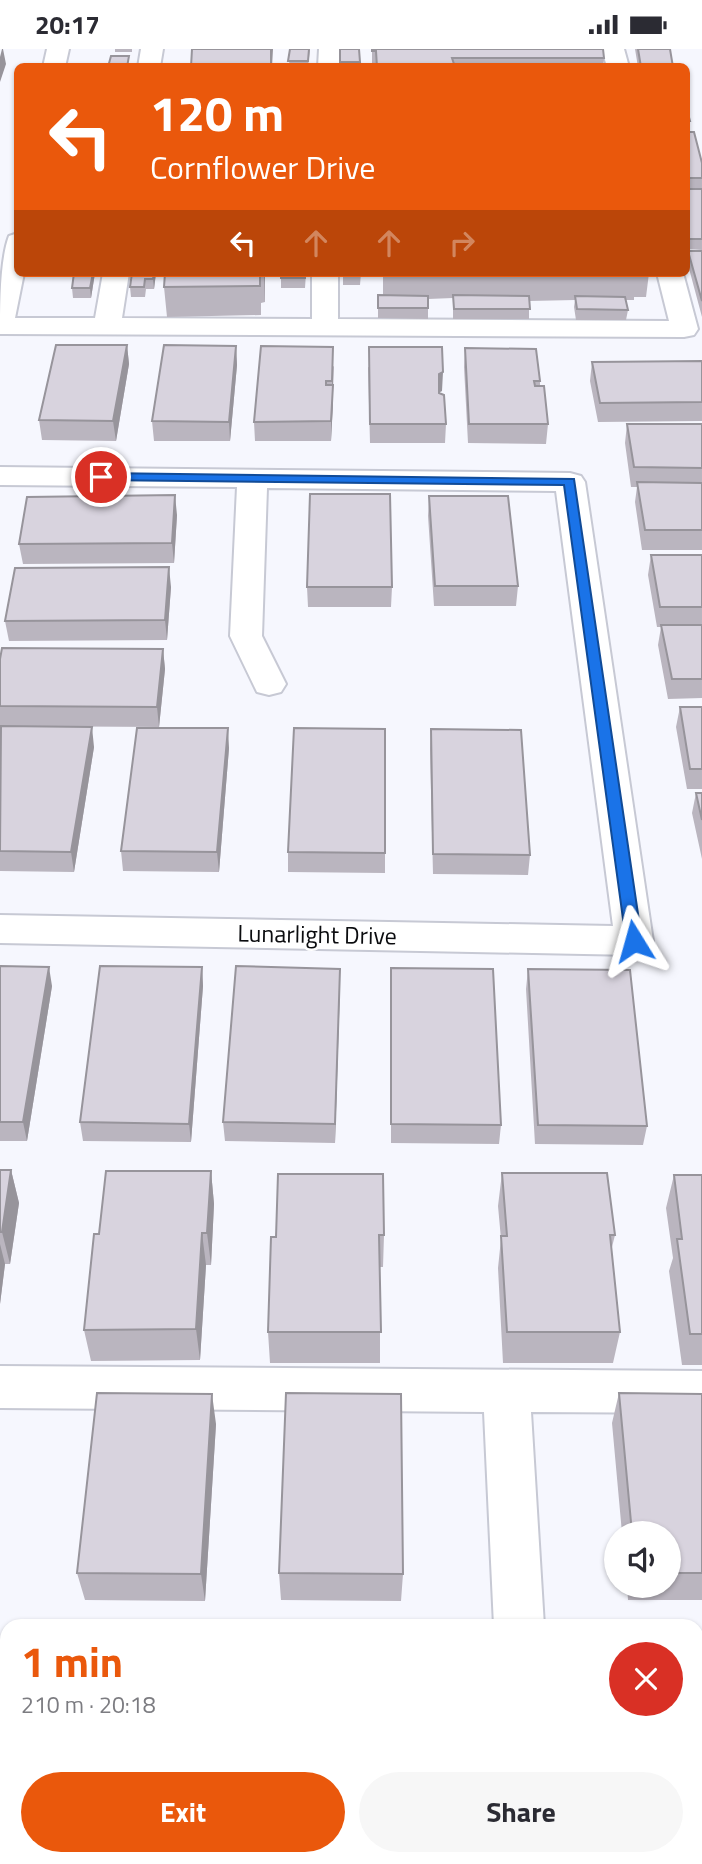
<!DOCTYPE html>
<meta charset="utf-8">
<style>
body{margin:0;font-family:"Titillium Web",sans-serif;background:#f7f7f7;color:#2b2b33;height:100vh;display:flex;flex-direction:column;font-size:26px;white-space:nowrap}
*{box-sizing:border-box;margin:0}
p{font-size:23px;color:#7c7c81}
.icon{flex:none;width:38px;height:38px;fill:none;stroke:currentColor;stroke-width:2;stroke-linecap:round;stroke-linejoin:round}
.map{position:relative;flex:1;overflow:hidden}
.panel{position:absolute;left:0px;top:1570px;width:704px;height:247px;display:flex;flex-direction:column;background:#fff;border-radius:21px 21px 0 0;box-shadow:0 2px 5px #0004}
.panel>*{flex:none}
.top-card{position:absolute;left:14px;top:14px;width:676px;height:214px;border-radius:10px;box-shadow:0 2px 5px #0004;background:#ea580c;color:#fff;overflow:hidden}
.buttons{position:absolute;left:604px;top:1472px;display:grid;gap:14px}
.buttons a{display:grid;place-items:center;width:77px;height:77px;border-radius:50%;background:#fff;box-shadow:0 2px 5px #0004;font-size:35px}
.pin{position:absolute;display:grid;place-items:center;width:60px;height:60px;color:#fff;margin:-30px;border:4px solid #fff;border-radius:50%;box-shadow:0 2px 7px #0007}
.me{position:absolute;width:77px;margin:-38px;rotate:352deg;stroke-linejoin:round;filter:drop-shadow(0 0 5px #0008)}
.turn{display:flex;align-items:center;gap:24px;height:147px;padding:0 21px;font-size:32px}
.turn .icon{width:91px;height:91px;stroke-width:2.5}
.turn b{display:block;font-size:49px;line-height:60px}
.lanes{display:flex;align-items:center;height:66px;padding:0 21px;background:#0003;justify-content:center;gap:35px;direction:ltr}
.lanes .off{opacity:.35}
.round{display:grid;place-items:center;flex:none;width:74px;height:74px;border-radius:37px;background:#f7f7f7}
.summary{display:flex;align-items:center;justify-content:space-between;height:119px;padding:0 21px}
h1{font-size:42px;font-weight:700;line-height:52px;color:#ea580c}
.button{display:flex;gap:14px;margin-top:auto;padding:14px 21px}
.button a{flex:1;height:80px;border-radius:42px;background:#ea580c;color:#fff;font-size:28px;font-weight:700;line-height:80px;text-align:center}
.button a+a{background:#f7f7f7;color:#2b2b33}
.status{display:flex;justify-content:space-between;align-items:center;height:49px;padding:0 35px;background:#fff;direction:ltr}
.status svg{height:19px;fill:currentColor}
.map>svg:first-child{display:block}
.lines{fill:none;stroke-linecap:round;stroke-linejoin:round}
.minor-casing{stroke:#c7c9d4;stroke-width:4}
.minor{fill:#fff;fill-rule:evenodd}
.wall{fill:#bab5bf}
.shaded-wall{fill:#97949b}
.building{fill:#d8d3de;stroke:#97949b;stroke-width:2}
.route{fill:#1a73e8;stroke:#114b97;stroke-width:2}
.labels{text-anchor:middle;stroke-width:5;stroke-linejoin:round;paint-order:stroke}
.street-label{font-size:24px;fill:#0b0c0f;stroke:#fff}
</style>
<div class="status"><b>20:17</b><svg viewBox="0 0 49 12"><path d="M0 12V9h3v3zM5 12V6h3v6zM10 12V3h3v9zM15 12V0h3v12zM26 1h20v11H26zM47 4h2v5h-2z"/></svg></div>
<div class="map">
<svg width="702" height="1815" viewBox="0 0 702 1815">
<rect width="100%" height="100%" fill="#f6f7fe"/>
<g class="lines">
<defs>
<path id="minor" d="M47 0H69L65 18H43Z
M141 0H163L160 18H138Z
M319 0H341L340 18H318Z
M602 0H624L629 18H607Z
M18 184V224H24L15 269H95L103 224H129L122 269 312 270V224H338V270L669 272 657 224H683L698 280 694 286 684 288 0 285C0 256 0 211 9 187Z
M0 418 570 424 581 427 585 433 653 892 648 902 634 906 0 894V866L613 877 556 442 267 439 262 587 286 635 281 643 269 646 257 643 230 587 237 438 0 436Z
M0 1317 702 1322V1364L531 1363 544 1577H494L484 1363 0 1359Z
M0 1662H7V1714H0Z
M620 1810H674L676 1815H620Z"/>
</defs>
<use href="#minor" class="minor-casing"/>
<use href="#minor" class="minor"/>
</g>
<path class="wall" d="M115 0H132V3H115Z
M290 0H310L308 18H289Z
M340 0H359L360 18H340Z
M372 0 604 9 603 18H372Z
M635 0H670L673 18H638Z
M686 57 690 72 689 82H686Z
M686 83 702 114V139H686Z
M686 140H702V201L686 200Z
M688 202H702V268L687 212Z
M74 224H95L91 249H73L72 239Z
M132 224H156L154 240H146L145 248H131L130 238Z
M165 224H265V253L261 254V266L167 268 164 238Z
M281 224H306L305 239H281Z
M343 224H361L360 236H343Z
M383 224H649L646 248H634V251H626L628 261 626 271H576L574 258 575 251 529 252V270H453V249L428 250V270L378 269V246H383Z
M127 296 129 315 116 392 42 391 39 371Z
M236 297 237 316 230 392H154L152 372Z
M465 299 540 332V337L548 375 546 395 468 394 464 318Z
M702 312V372L598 373 590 332 592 313Z
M334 317 331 392H255L254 373Z
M368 318 442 342 439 343 446 375 445 394H370Z
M627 375H702V501H642L635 453 637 438H631L625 394Z
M429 447 518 537 516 557H434L428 467Z
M177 466 174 514 23 515 19 495Z
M651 506H702V649L668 650 658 596 661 578H657L648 526Z
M171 538 167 591 9 592 5 572Z
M307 538H392L391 558H308Z
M163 600 165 620 159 678 0 677V610Z
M680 658H702V740H687L676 678Z
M385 680V824L288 823V803Z
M431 680 530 806 528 826 433 825 430 700Z
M0 681 94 698 74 823 0 822Z
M229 699 219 823 123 822 121 802Z
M696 744H702V810L692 764Z
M0 917 52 937 27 1092H0Z
M202 918 203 937 191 1093 83 1092 80 1073Z
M391 919 501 1076 499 1095 391 1094Z
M340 920 335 1094 225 1092 223 1073Z
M528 920 647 1077 643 1096 535 1095 526 940Z
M0 1121H11L19 1154 10 1215H5L0 1255Z
M211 1122 214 1155 211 1216H206L200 1311 91 1312 84 1281 99 1185Z
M502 1124 615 1186 611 1202 620 1283 613 1314H503L498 1219 501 1190 498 1157Z
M674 1126H702V1316H682L669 1222 673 1209 666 1159Z
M384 1186 383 1218H380V1314H270L268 1283 271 1188Z
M619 1344 702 1345V1551H628L627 1536H668V1484H622L612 1374Z
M216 1375 205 1552 85 1551 77 1524Z
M279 1524 403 1525 401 1552 281 1551Z"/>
<path class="shaded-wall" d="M2 0H3L6 15 0 33V8Z
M271 0H273L272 18H271Z
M93 224H95L91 249 90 239Z
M154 224H156L154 240 153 230Z
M264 224H265V253Z
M127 296 129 315 116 392 113 372Z
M236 297 237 316 230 392 229 373Z
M333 298V355L331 392V372Z
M443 323 442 342 438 344 439 325Z
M175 446 177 466 174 514 172 494Z
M169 518 171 538 167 591 165 571Z
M163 600 165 620 159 678 157 658Z
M92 678 94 698 74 823 71 803Z
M228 679 229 699 219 823 217 803Z
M49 918 52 937 27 1092 23 1073Z
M202 918 203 937 191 1093 189 1075Z
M340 920V939L335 1094V1075Z
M11 1121 19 1154 10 1215 2 1183Z
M211 1122 214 1155 211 1216 207 1184Z
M202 1184 206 1216 200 1311 196 1280Z
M0 1195 5 1215 0 1255Z
M212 1345 216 1375 205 1552 201 1525Z"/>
<path class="building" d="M192 0H271V18H191Z
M290 0H309L308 12H288Z
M340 0H359L360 13H340Z
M372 0H603L604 9H452L455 18H377L376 2H372Z
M638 0H670L673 18H641Z
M111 7H129L127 18H108Z
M686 57 690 72H686Z
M686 83H694L702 114V129H686Z
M686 140H702V190H686Z
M688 202H702V252Z
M74 224H93L90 239H72Z
M132 224H154L153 230H145L144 238H130Z
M165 224H260V237L164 238Z
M281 224H305V229H281Z
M343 224H360V226L343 225Z
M378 246 428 247V259H378Z
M453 246 529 247 530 260H454Z
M575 247 625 248 628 261 577 260Z
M56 296H127L113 372 39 371Z
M164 296 236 297 229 373 152 372Z
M261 297 333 298 332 332H326V336H333L331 372 254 373Z
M369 298H442L443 323 439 325V344L444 346 446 375H370Z
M465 299 536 300 540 332H534L535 337H544L548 375H469Z
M702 312V353L600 354 592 313Z
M627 375H702V419L634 418Z
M637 433 702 434V481H645Z
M310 445H390L392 538H307Z
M175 446 172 494 19 495 27 448Z
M429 447H508L518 537H435Z
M651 506H702V558H660Z
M169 518 165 571 5 572 15 519Z
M661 576H702V630H672Z
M2 599 163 600 157 658 0 657V610Z
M680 658H702V720H690Z
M1 677 92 678 71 803 0 802Z
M137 679H228L217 803 121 802Z
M294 679 385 680V804L288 803Z
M431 680 521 681 530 806 433 805Z
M696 744H702V771Z
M0 917 49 918 23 1073H0Z
M100 917 202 918 189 1075 80 1073Z
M236 917 340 920 335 1075 223 1073Z
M391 919 493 920 501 1076 391 1075Z
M528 920 630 921 647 1077 538 1076Z
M0 1121H11L2 1183H0Z
M106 1122H211L207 1184H202L196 1280 84 1281 94 1185H99Z
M502 1124H607L615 1186H610L620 1283H507L501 1187H507Z
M278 1125H383L384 1186H379L381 1283H268L271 1188H276Z
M674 1126H702V1285H690L677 1190H682Z
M97 1344 212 1345 201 1525 77 1524Z
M286 1344 401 1345 403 1525 279 1524Z
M619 1344 702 1345V1524H668V1484H632Z"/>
<path class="route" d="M101 424 574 430 642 892 639 896H628L626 892 564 436 97 431 95 428Z"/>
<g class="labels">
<g class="street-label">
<text transform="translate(317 886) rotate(1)" y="8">Lunarlight Drive</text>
</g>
</g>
</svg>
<div class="buttons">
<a><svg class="icon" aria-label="sound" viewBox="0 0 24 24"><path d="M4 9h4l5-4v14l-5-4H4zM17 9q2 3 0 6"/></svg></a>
</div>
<div class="pin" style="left:101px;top:428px;background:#d93025"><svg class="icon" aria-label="arrive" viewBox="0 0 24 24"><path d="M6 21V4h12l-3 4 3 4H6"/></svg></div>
<svg class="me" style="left:634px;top:892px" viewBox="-20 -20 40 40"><path d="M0-17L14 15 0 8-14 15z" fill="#1a73e8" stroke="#fff" stroke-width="4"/></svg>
<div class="top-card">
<div class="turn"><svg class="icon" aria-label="left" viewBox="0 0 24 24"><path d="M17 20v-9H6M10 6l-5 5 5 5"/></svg><div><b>120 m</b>Cornflower Drive</div></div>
<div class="lanes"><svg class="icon" aria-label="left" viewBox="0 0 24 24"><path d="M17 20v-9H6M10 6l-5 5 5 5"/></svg><svg class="icon off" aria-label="ahead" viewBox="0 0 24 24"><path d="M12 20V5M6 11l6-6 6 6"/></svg><svg class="icon off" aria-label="ahead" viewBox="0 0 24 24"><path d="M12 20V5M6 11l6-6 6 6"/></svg><svg class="icon off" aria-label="right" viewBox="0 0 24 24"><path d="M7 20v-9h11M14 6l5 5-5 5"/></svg></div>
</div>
<section class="panel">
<div class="summary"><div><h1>1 min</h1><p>210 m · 20:18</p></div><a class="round" style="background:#d93025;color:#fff"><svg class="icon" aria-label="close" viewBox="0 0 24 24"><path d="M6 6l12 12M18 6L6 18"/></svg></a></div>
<div class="button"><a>Exit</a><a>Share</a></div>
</section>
</div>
